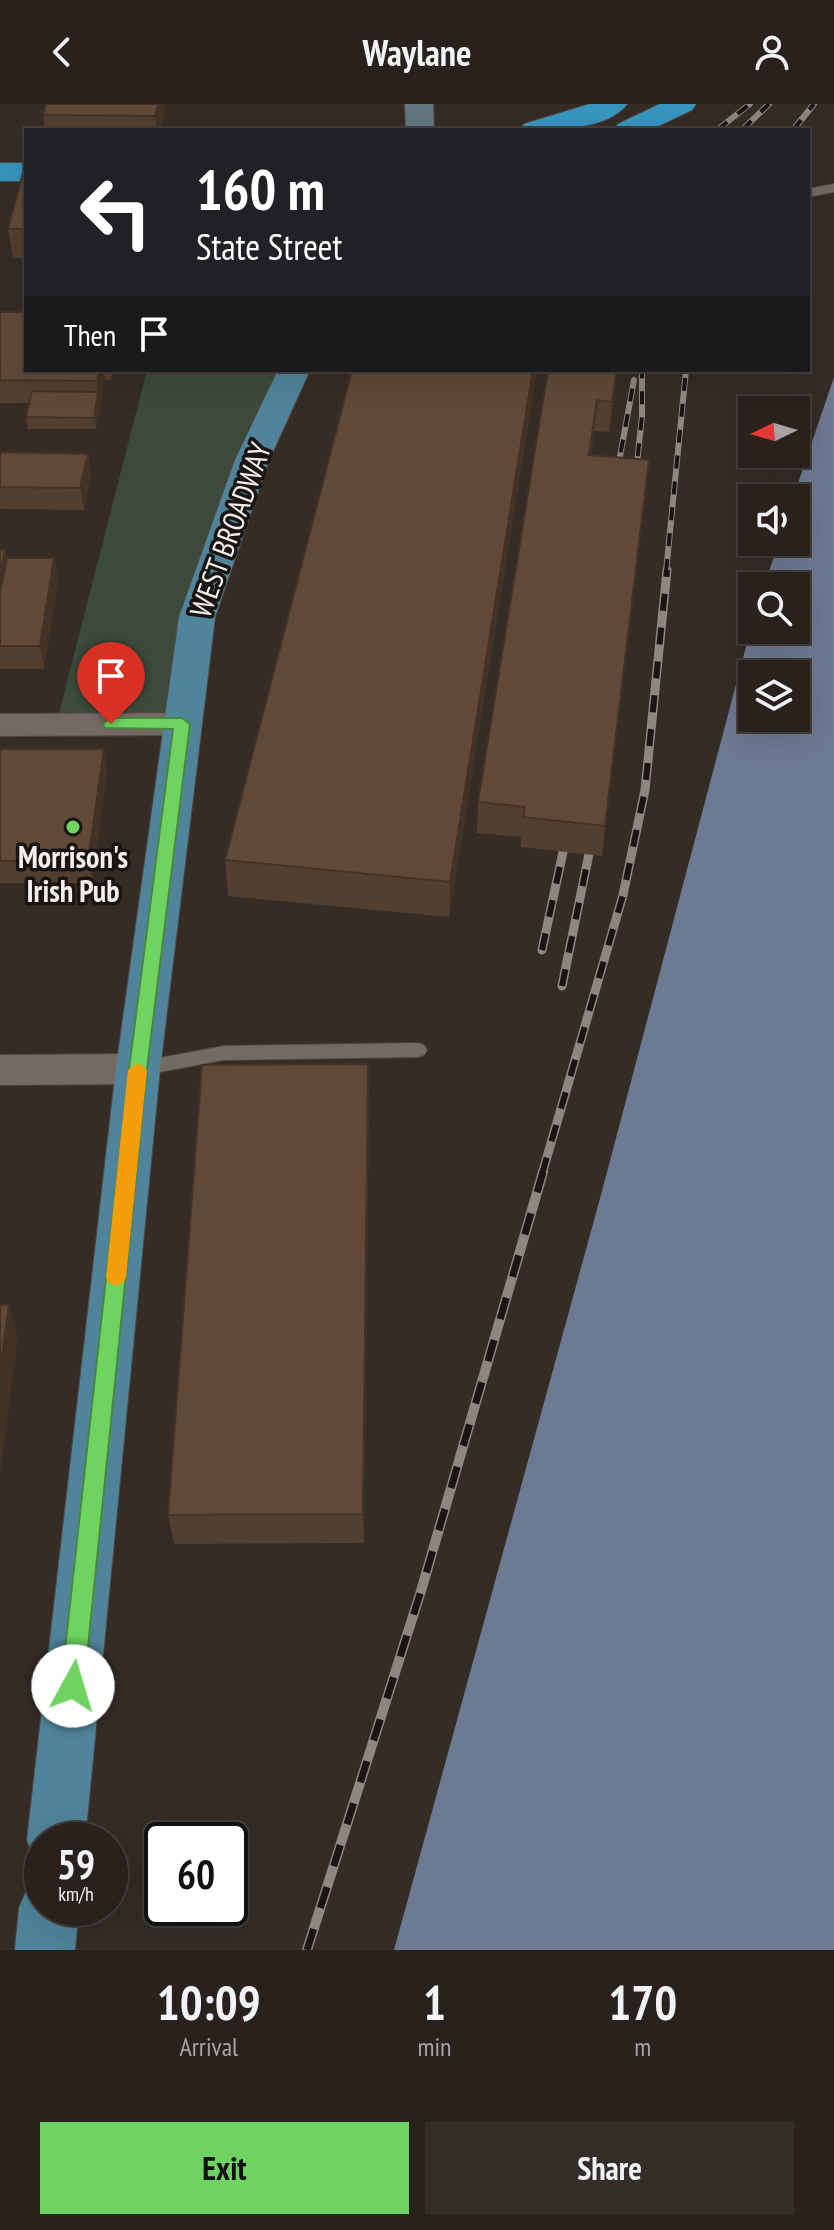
<!DOCTYPE html>
<style>
body{margin:0;font-family:"PT Sans Narrow",sans-serif;background:#342e29;color:#f1f3f6;height:100vh;display:flex;flex-direction:column;font-size:30px;white-space:nowrap}
*{box-sizing:border-box;margin:0}
p{font-size:26px;color:#a5a3a3}
.icon{flex:none;width:44px;height:44px;fill:none;stroke:currentColor;stroke-width:2;stroke-linecap:round;stroke-linejoin:round}
.map{position:relative;height:1846px;overflow:hidden}
.panel{display:flex;flex-direction:column;background:#28211c;flex:1}
.panel>*{flex:none}
.guide{position:absolute;left:24px;top:24px;width:786px;height:244px;border-radius:0px;box-shadow:0 8px 32px #0002,0 0 0 2px #443e3b;background:#202124;color:#fff;overflow:hidden}
.needle{width:52px;rotate:265deg}
.fabs{position:absolute;left:738px;top:292px;display:grid;gap:16px}
.fabs a{display:grid;place-items:center;width:72px;height:72px;border-radius:0px;background:#28211c;box-shadow:0 8px 32px #0002,0 0 0 2px #443e3b;font-size:40px}
.speed{position:absolute;left:24px;top:1718px;display:flex;gap:16px;font-size:40px;font-weight:700;text-align:center}
.speed>*{display:grid;place-content:center;width:104px;height:104px;border-radius:50%;background:#28211c;box-shadow:0 8px 32px #0002,0 0 0 2px #443e3b;line-height:1}
.speed small{font-size:20px;font-weight:400}
.speed .limit{border:4px solid #111;border-radius:12px;background:#fff;color:#111}
.pin{position:absolute;display:grid;place-items:center;width:68px;height:68px;color:#fff;margin:-82px -34px;border-radius:50% 50% 50% 0;rotate:-45deg;box-shadow:0 0 8px #0007}
.pin .icon{rotate:45deg}
.me{position:absolute;width:88px;margin:-44px;rotate:6deg;stroke-linejoin:round;filter:drop-shadow(0 0 6px #0008)}
.turn{display:flex;align-items:center;gap:28px;height:168px;padding:0 40px;font-size:36px}
.turn .icon{width:104px;height:104px;stroke-width:2.5}
.turn b{display:block;font-size:56px;line-height:68px}
.then{display:flex;align-items:center;height:76px;padding:0 40px;background:#0003;gap:16px;font-size:30px}
.eta{display:flex;justify-content:space-evenly;align-items:center;height:136px;text-align:center}
.eta b{font-size:48px;font-weight:800;line-height:56px}
.primary-button{display:flex;gap:16px;margin-top:auto;padding:16px 40px}
.primary-button a{flex:1;height:92px;border-radius:0px;background:#6ed360;color:#111;font-size:32px;font-weight:800;line-height:92px;text-align:center}
.primary-button a+a{background:#342e29;color:#f1f3f6}
header{display:flex;justify-content:space-between;align-items:center;height:104px;padding:0 40px;background:#28211c;font-size:36px;font-weight:800}
.map>svg:first-child{display:block}
.green{fill:#3c4a3b}
.water{fill:#6d7a93;fill-rule:evenodd}
.lines{fill:none;stroke-linecap:round;stroke-linejoin:round}
.lane-casing{stroke:#504944;stroke-width:2}
.street-casing{stroke:#504944;stroke-width:2}
.secondary-casing{stroke:#504944;stroke-width:2}
.primary-casing{stroke:#504944;stroke-width:2}
.highway-casing{stroke:#504944;stroke-width:2}
.lane{fill:#746a63;fill-rule:evenodd}
.street{fill:#746a63;fill-rule:evenodd}
.secondary{fill:#62777f;fill-rule:evenodd}
.primary{fill:#50849a;fill-rule:evenodd}
.highway{fill:#3895bf;fill-rule:evenodd}
.rail-far2-casing{stroke:#8e8681;stroke-width:6}
.rail-far1-casing{stroke:#8e8681;stroke-width:9}
.rail-casing{stroke:#8e8681;stroke-width:10}
.rail-far2{stroke:#191513;stroke-width:4;stroke-dasharray:13;stroke-linecap:butt}
.rail-far1{stroke:#191513;stroke-width:6;stroke-dasharray:17;stroke-linecap:butt}
.rail{stroke:#191513;stroke-width:7;stroke-dasharray:22;stroke-linecap:butt}
.wall{fill:#533f2f}
.shaded-wall{fill:#433326}
.building{fill:#604937;stroke:#433326;stroke-width:2}
.route{fill:#6ed360;stroke:#48893e;stroke-width:2}
.slow{fill:#f59e0b}
.poi-dot{fill:#6ed360;stroke:#191513;stroke-width:3}
.labels{text-anchor:middle;stroke-width:7;stroke-linejoin:round;paint-order:stroke}
.street-label{font-size:30px;fill:#f5efeb;stroke:#191513}
.poi-label{font-size:30px;font-weight:bold;fill:#f5efeb;stroke:#191513}
</style>
<header><svg class="icon" aria-label="back" viewBox="0 0 24 24"><path d="M15 5l-7 7 7 7"/></svg>Waylane<svg class="icon" aria-label="person" viewBox="0 0 24 24"><circle cx="12" cy="8" r="4"/><path d="M4 21q1-7 8-7t8 7"/></svg></header>
<div class="map">
<svg width="834" height="1846" viewBox="0 0 834 1846">
<rect width="100%" height="100%" fill="#352c26"/>
<path class="green" d="M147 266H283L181 505 167 611 58 613Z"/>
<path class="water" d="M834 273V1846H394L602 1087 752 520V526H796V482H764L779 438H796V394H793ZM752 570H796V614H752Z"/>
<g class="lines">
<defs>
<path id="lane" d="M834 80V88L808 93V85Z
M418 939 424 941 427 946 424 951 418 953 224 956 138 972 132 970 129 965 132 960 138 958 224 942Z"/>
<path id="street" d="M182 609 194 612 199 620 194 628 182 631 0 632V610Z
M138 950 152 954 157 965 152 976 138 980 0 981V951Z"/>
<path id="secondary" d="M405 0H433L434 26H406Z"/>
<path id="primary" d="M278 266H310L269 356 215 513 160 965 85 1736H42V1759L35 1757 27 1736 116 965 179 513 235 356Z
M42 1777V1804H79L75 1846H15L19 1804 28 1783Z"/>
<path id="highway" d="M590 0H627C608 27 549 26 520 26L524 20Z
M660 0H696L692 6 650 26H614L618 20Z
M0 59H26V77H0Z"/>
</defs>
<use href="#lane" class="lane-casing"/>
<use href="#street" class="street-casing"/>
<use href="#secondary" class="secondary-casing"/>
<use href="#primary" class="primary-casing"/>
<use href="#highway" class="highway-casing"/>
<use href="#lane" class="lane"/>
<use href="#street" class="street"/>
<use href="#secondary" class="secondary"/>
<use href="#primary" class="primary"/>
<use href="#highway" class="highway"/>
<defs>
<path id="rail-far2" d="M717 26 750 0
M742 26 769 0
M793 26 814 0
M616 374 634 276
M635 378 642 312V266
M666 468 686 266"/>
<path id="rail-far1" d="M542 846 563 748
M562 882 589 750
M542 1070 623 791 645 686 667 466"/>
<path id="rail" d="M307 1846 421 1487 543 1068"/>
</defs>
<use href="#rail-far2" class="rail-far2-casing"/>
<use href="#rail-far1" class="rail-far1-casing"/>
<use href="#rail" class="rail-casing"/>
<use href="#rail-far2" class="rail-far2"/>
<use href="#rail-far1" class="rail-far1"/>
<use href="#rail" class="rail"/>
</g>
<path class="wall" d="M46 0H164L165 6 161 26H45L43 11Z
M26 65V154H13L8 125Z
M0 208 26 266H113L111 277 105 276 96 325H28L26 313 30 299H0Z
M352 266H537L449 813 228 792 225 756Z
M548 266H617L614 296 609 328 594 327 591 351 646 387 602 752 521 743V733L477 729 478 698Z
M0 348 88 350 91 372 84 406 0 405Z
M0 446H5L7 454H54L58 477 44 565H0Z
M0 645 107 667 92 779H0Z
M368 960 369 994 364 1439 174 1440 168 1411Z"/>
<path class="shaded-wall" d="M158 0H164L165 6 161 26H157L155 12Z
M99 266H103L105 276 96 325 94 314 98 288 97 277Z
M533 266H537L449 813 450 778Z
M617 266 614 296 609 328 612 298Z
M597 296 594 327 587 381 589 351Z
M88 350 91 372 84 406 80 384Z
M5 446 11 477 0 533V471Z
M54 454 58 477 44 565 40 542Z
M104 645 107 667 92 779 88 757Z
M368 960 369 994 364 1439 363 1410Z
M9 1201 18 1233 0 1372V1266Z"/>
<path class="building" d="M46 0H158L155 12 43 11Z
M24 65H26V125H8Z
M0 208H26V266H99L97 277 0 276Z
M352 266H533L450 778 225 756Z
M548 266H617L612 298 597 296 589 351 649 356 605 722 523 713 525 703 478 698Z
M32 287 98 288 94 314 26 313Z
M0 348 88 350 80 384 0 383Z
M0 446H5L0 471Z
M7 454H54L40 542H0V488Z
M0 645H104L88 757H0Z
M368 960 363 1410 168 1411 202 961Z
M0 1201H9L0 1266Z"/>
<path class="route" d="M111 614H182L190 620 147 965 84 1582 81 1590 73 1593 64 1590 61 1582 129 965 173 625 105 624 103 620Z"/>
<path class="slow" d="M138 959 147 966 126 1173 123 1179 116 1182 109 1179 106 1173 128 966Z"/>
<circle class="poi-dot" cx="73" cy="723" r="8"/>
<g class="labels">
<g class="street-label">
<text transform="translate(231 426) rotate(-70)" y="10">WEST BROADWAY</text>
</g>
<g class="poi-label">
<text x="73" y="764">Morrison's<tspan x="73" dy="34">Irish Pub</tspan></text>
</g>
</g>
</svg>
<div class="fabs">
<a><svg class="needle" viewBox="-14 -14 28 28"><path d="M0-13l5 13h-10z" fill="#e53935"/><path d="M0 13l5-13h-10z" fill="#a5a3a3"/></svg></a>
<a><svg class="icon" aria-label="sound" viewBox="0 0 24 24"><path d="M4 9h4l5-4v14l-5-4H4zM17 9q2 3 0 6"/></svg></a>
<a><svg class="icon" aria-label="search" viewBox="0 0 24 24"><circle cx="10" cy="10" r="6"/><path d="M15 15l6 6"/></svg></a>
<a><svg class="icon" aria-label="layers" viewBox="0 0 24 24"><path d="M12 4l9 5-9 5-9-5zM3 14l9 5 9-5"/></svg></a>
</div>
<div class="speed"><div>59<small>km/h</small></div><div class="limit">60</div></div>
<div class="pin" style="left:111px;top:620px;background:#d93025"><svg class="icon" aria-label="arrive" viewBox="0 0 24 24"><path d="M6 21V4h12l-3 4 3 4H6"/></svg></div>
<svg class="me" style="left:73px;top:1582px" viewBox="-20 -20 40 40"><circle r="19" fill="#fff"/><path d="M0-13L10 11 0 6-10 11z" fill="#6ed360"/></svg>
<div class="guide">
<div class="turn"><svg class="icon" aria-label="left" viewBox="0 0 24 24"><path d="M17 20v-9H6M10 6l-5 5 5 5"/></svg><div><b>160 m</b>State Street</div></div>
<div class="then">Then<svg class="icon" aria-label="arrive" viewBox="0 0 24 24"><path d="M6 21V4h12l-3 4 3 4H6"/></svg></div>
</div>
</div>
<section class="panel">
<div class="eta">
<div><b>10:09</b><p>Arrival</p></div>
<div><b>1</b><p>min</p></div>
<div><b>170</b><p>m</p></div>
</div>
<div class="primary-button"><a>Exit</a><a>Share</a></div>
</section>
